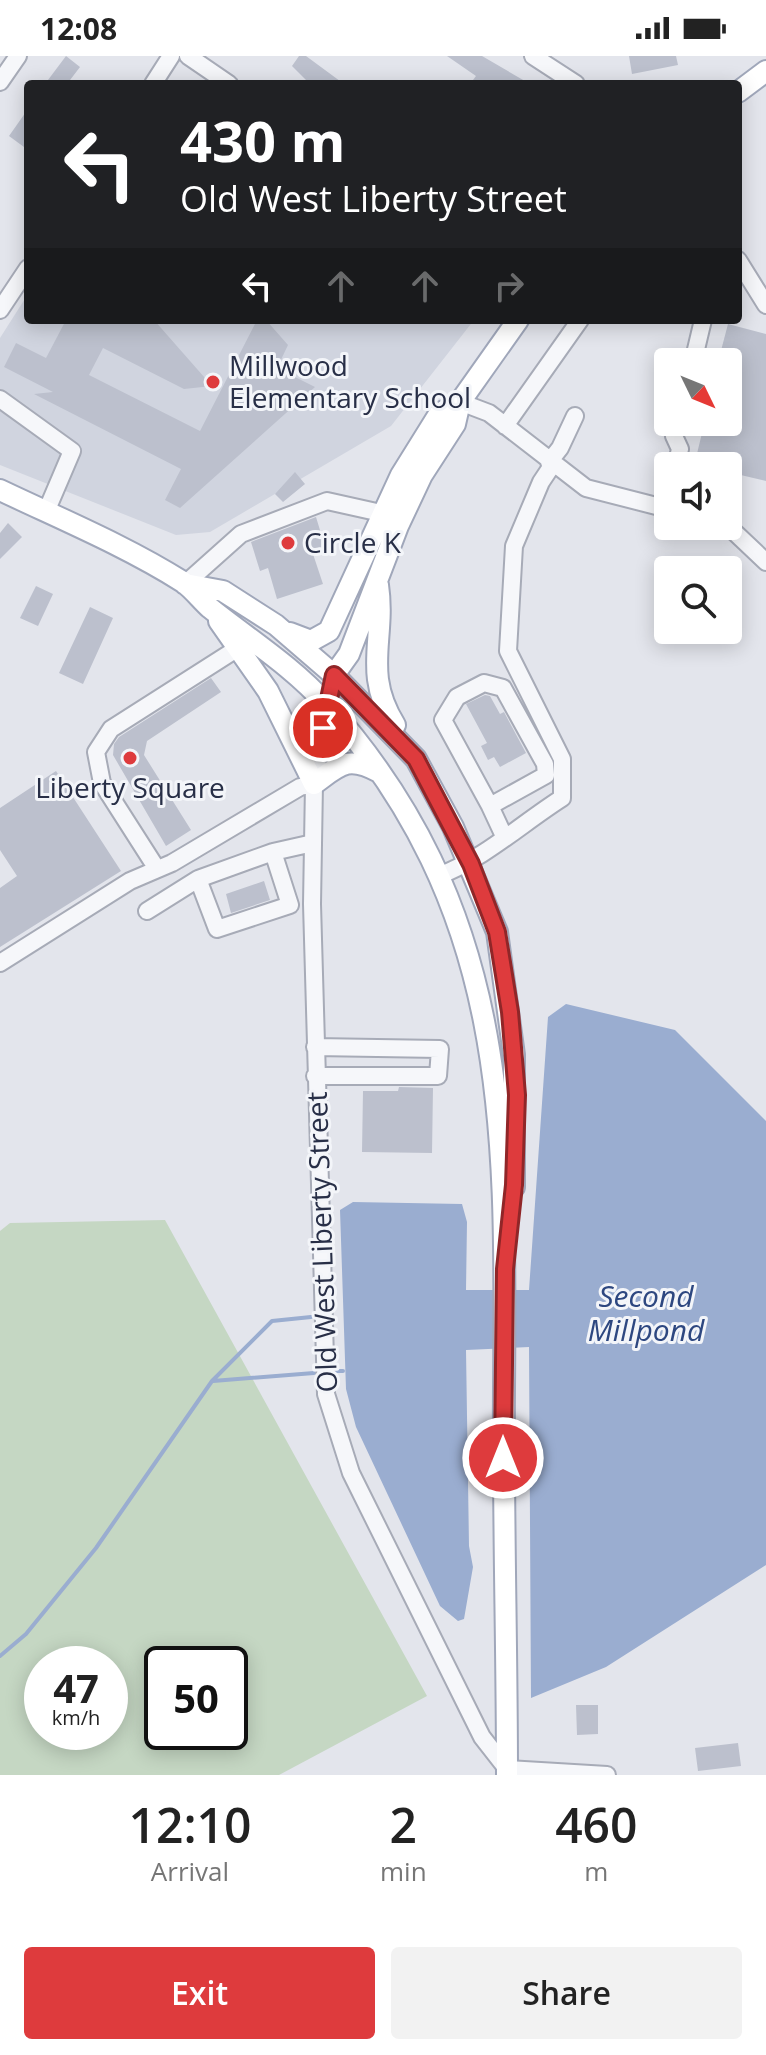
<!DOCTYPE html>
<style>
body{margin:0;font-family:"Open Sans",sans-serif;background:#f2f2f2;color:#222;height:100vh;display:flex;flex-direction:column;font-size:30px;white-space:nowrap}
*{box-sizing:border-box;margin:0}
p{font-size:26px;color:#767676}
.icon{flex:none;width:44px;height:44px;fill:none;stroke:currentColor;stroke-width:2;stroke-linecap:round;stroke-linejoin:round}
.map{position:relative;height:1719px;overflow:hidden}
.side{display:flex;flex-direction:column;background:#fff;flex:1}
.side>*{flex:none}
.top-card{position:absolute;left:24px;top:24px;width:718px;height:244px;border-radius:8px;box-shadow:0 4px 20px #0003;background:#202124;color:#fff;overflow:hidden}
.needle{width:52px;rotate:133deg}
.fabs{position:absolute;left:654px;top:292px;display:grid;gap:16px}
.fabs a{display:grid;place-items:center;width:88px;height:88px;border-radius:8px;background:#fff;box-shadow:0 4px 20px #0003;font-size:40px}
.speed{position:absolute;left:24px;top:1590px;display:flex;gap:16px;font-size:40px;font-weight:700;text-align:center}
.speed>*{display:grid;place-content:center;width:104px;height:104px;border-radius:50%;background:#fff;box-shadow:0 4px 20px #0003;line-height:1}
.speed small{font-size:20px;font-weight:400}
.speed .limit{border:4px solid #111;border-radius:12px;background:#fff;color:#111}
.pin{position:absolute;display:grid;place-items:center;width:68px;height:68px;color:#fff;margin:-34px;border:4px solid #fff;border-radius:50%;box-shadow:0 2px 8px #0007}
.me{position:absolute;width:88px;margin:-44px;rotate:0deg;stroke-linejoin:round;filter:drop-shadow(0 0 6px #0008)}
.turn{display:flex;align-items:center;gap:28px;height:168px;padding:0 24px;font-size:36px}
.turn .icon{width:104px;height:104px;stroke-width:2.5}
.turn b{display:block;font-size:56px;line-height:68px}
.lanes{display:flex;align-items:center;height:76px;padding:0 24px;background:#0003;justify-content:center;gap:40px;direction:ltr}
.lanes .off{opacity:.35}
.eta{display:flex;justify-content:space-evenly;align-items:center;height:136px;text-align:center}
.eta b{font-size:48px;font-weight:600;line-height:56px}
.cta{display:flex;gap:16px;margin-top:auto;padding:16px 24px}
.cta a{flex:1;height:92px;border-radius:8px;background:#de3b3d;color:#fff;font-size:32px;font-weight:600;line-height:92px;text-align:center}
.cta a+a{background:#f2f2f2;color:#222}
.status{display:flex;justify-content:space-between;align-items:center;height:56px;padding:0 40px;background:#fff;direction:ltr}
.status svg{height:22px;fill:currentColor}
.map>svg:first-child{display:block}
.built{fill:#d0d4df}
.green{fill:#c5d7c3;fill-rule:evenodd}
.water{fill:#9aadd0}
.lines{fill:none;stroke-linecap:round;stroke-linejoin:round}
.stream{stroke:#9aadd0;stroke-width:4}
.building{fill:#bcc0cd}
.minor-casing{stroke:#a7abb7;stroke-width:20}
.major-casing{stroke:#a0a7ba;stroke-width:24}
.minor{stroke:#f6f7fa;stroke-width:16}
.major{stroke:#fff;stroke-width:20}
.route-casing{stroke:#902628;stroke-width:20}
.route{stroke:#de3b3d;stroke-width:14}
.poi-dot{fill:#de3b3d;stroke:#f3f5f9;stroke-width:3}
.labels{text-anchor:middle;stroke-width:6;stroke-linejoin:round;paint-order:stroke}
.poi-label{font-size:28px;fill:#282f47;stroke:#f3f5f9;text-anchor:start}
.street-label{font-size:28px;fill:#282f47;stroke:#f3f5f9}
.water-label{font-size:30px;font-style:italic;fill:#2d4780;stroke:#f3f5f9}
</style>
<div class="status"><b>12:08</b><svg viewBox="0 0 49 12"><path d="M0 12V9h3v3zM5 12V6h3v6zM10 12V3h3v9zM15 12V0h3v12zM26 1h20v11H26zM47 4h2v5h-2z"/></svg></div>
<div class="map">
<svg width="766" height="1719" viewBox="0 0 766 1719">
<rect width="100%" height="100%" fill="#e3e5ec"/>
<path class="built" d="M28 238V264H474L391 370 210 476 176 479 0 409V282Z"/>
<path class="green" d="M165 1164 427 1640 279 1719H0V1175L10 1167ZM42 1608H110V1676H42ZM162 1608H230V1676H162Z"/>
<path class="water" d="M566 948 675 974 766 1065V1509L606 1611 531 1642 529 1291 466 1294 469 1490 473 1511 464 1563 458 1565 440 1550 356 1371 346 1333 340 1154 353 1146 462 1148 467 1166 466 1234H529L548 961Z"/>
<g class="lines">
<path class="stream" d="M335 1315H343
M213 1325 314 1317
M0 1600 26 1578 96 1492 212 1325 272 1265 311 1261"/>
</g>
<path class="building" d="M66 0 80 11 67 28H45Z
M299 0H306L344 28H310L292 10Z
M447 0H482L530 28H470L476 20Z
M629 0H676L678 9 632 18Z
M28 53V85L24 91 9 80Z
M66 264H154L212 330 184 333 103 292 89 319 200 375 257 264H266L288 289 277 312 315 331 180 452 165 444 181 413 34 338 53 336 4 311 16 287 46 302Z
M728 268 766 278V425L728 416V410H694L702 377 687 372 688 366H728V306H718Z
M295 416 305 428 283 446 275 438Z
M316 461 326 494 313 498 323 528 277 543 268 512 260 515 251 486Z
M8 467 22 481 0 503V477Z
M36 530 53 538 38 570 20 562Z
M90 551 113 562 83 628 59 617Z
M211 622 221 636 147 685 144 699 191 774 166 790 113 699 114 688 119 681Z
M485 639 490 640 500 658 504 656 526 697 500 711 494 701 488 704 481 690 487 687 466 648Z
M56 715 121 815 0 891V832L17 820 0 794V752Z
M264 825 270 844 231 857 226 838Z
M399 1031 433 1032 432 1097 362 1096 363 1035H398Z
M576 1649H598V1678L577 1679Z
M738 1687 741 1710 698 1715 695 1692Z"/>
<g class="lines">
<defs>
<path id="minor" d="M188 0 229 28
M533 0 576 28
M0 26 18 0
M153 28 171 0
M738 204 766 249
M0 254 28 212
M693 306 703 264
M0 343 72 395 46 456
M460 346 489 357 586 432 668 453
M505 370 580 264
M549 406 560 392 575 360
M676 410 680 393 674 380 677 366
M728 470 766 506
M185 528 241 478 327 445 381 457
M327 649 314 728 312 848 326 1338 351 1417 482 1681 507 1713 607 1719
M490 750 443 664 457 641 484 627 503 632 545 708 546 719 490 750 504 780
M273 796 290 849 217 873 198 823 273 796 313 787
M157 813 102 727 96 696 111 673 238 592
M438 820C484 803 521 768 562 742V703L508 595 514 490 541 426 553 408
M147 855 198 823
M0 907 130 825 172 807 300 731 314 728
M315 991 440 993 438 1020H315"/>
<path id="major" d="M738 36 766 15
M0 434C61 463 126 490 183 526 193 533 201 544 210 552 250 584 292 610 326 648 511 854 506 1075 504 1333 503 1462 507 1590 507 1719
M185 528 223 535 276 569 334 619 416 703 453 771 497 876 514 999V1131
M378 529C386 583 362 616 395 669
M219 565 268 635 314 728C340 709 347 699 379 716
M290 577 311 585 329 575 401 419 439 358 460 346
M334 619 349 598 398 470 422 419 455 368 460 346 518 264"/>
</defs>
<use href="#minor" class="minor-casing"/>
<use href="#major" class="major-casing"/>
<use href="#minor" class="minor"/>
<use href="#major" class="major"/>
</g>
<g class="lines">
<defs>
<path id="route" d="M323 672 334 619 416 703 471 808 497 876 510 956 517 1039 514 1129 505 1213 503 1402"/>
</defs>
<use href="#route" class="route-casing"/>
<use href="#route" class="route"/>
</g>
<g class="poi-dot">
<circle cx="213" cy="326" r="8"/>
<circle cx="288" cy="487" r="8"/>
<circle cx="130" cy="702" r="8"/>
</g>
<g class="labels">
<g class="poi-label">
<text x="229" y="320">Millwood<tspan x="229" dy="32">Elementary School</tspan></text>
<text x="304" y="497">Circle K</text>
<text x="130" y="742" text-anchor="middle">Liberty Square</text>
</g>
<g class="street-label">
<text transform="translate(322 1186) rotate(-92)" y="10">Old West Liberty Street</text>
</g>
<g class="water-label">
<text x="646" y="1251">Second<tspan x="646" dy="34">Millpond</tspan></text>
</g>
</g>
</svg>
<div class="fabs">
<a><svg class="needle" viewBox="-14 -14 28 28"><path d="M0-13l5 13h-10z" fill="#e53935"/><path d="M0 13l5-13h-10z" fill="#767676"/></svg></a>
<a><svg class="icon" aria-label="sound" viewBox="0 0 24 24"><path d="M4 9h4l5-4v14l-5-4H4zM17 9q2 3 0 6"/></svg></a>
<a><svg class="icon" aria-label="search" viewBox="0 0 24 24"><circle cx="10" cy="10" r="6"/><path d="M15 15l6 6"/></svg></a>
</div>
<div class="speed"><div>47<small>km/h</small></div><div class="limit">50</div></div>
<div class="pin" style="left:323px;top:672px;background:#d93025"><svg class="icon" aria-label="arrive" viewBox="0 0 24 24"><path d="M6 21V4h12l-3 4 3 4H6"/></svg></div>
<svg class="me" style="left:503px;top:1402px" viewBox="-20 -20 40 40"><circle r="17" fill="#de3b3d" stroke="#fff" stroke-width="3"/><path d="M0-11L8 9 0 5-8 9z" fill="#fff"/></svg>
<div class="top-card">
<div class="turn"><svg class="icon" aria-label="left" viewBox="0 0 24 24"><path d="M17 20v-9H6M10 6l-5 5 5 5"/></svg><div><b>430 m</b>Old West Liberty Street</div></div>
<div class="lanes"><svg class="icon" aria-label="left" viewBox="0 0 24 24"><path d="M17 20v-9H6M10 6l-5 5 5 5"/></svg><svg class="icon off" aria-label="ahead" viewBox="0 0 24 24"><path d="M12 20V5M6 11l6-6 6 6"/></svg><svg class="icon off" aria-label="ahead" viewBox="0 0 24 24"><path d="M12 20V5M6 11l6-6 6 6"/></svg><svg class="icon off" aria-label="right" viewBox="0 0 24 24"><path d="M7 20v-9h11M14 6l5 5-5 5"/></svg></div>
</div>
</div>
<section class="side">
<div class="eta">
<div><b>12:10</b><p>Arrival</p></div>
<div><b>2</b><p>min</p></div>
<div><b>460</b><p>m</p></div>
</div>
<div class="cta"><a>Exit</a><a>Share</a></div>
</section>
